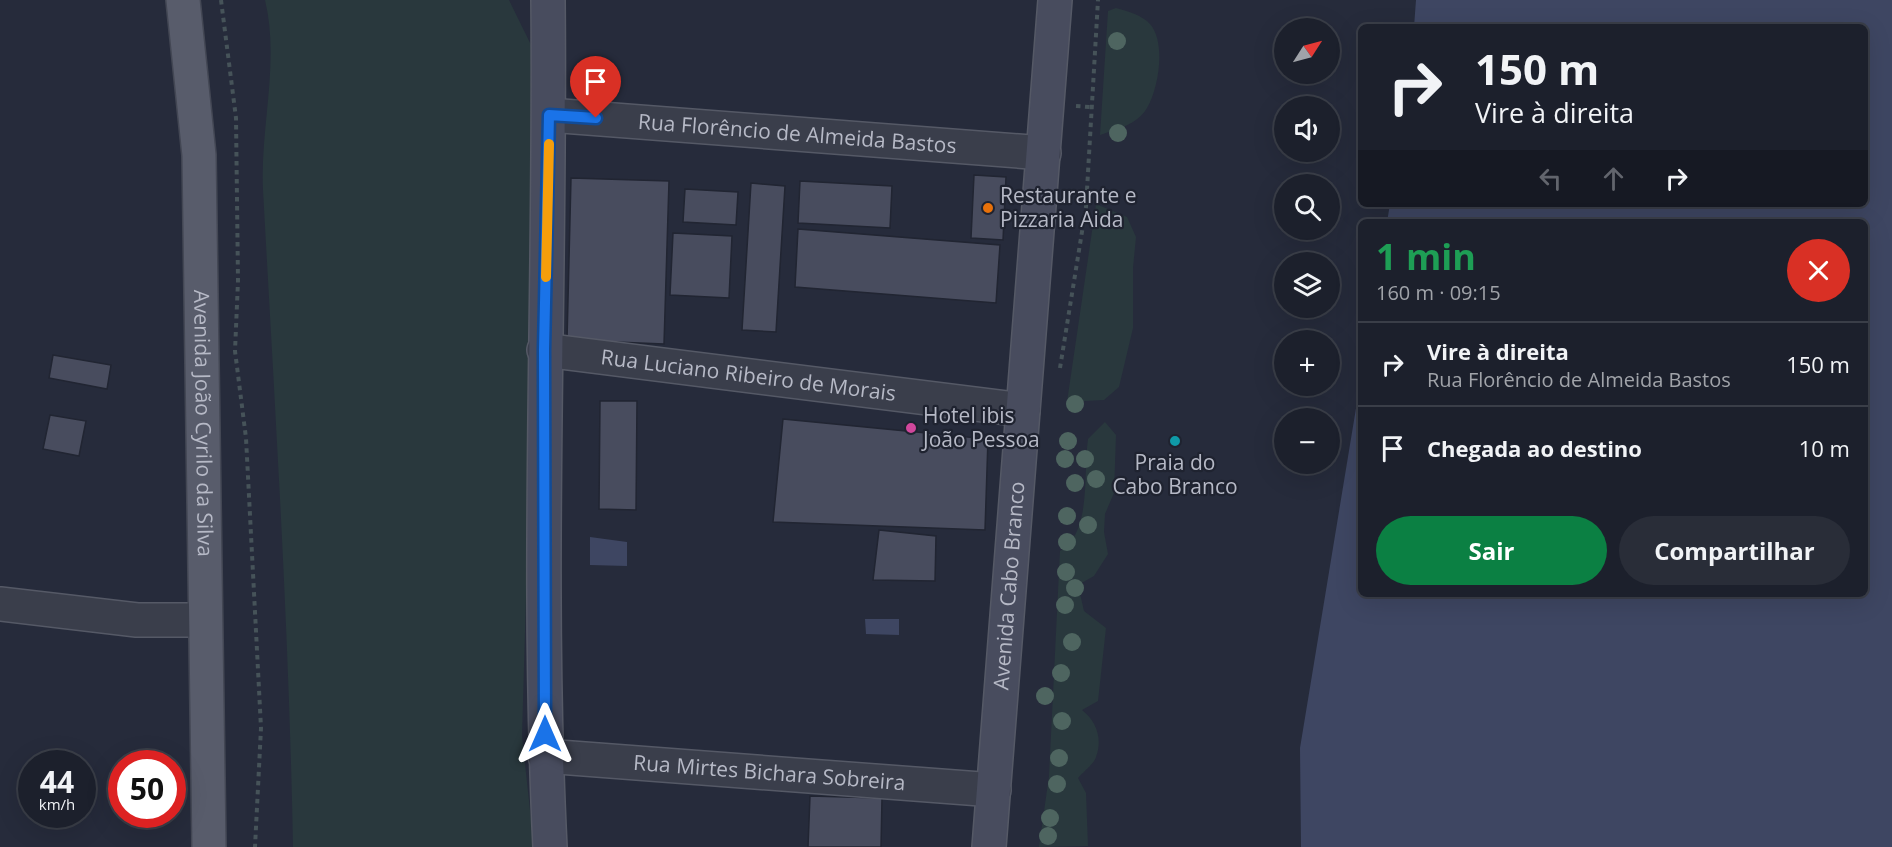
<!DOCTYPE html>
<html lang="pt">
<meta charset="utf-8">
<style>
body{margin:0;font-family:"Open Sans",sans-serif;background:#292d38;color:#f1f3f6;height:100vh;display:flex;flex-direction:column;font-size:22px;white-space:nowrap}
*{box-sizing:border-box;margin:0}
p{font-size:20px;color:#a0a3a9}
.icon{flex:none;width:33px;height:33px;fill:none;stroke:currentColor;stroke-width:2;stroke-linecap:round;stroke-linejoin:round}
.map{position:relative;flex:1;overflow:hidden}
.panel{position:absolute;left:1358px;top:219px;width:510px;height:378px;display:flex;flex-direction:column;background:#1c202c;border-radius:9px;box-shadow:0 6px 24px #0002,0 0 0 2px #3a3e48}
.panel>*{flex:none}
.banner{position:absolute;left:1358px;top:24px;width:510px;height:183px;border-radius:9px;box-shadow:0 6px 24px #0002,0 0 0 2px #3a3e48;background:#1c202c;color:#f1f3f6;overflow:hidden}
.needle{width:39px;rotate:54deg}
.buttons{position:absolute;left:1274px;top:18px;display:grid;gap:12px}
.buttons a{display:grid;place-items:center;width:66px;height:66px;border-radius:50%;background:#1c202c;box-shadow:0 6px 24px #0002,0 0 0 2px #3a3e48;font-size:30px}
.speed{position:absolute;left:18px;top:750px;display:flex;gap:12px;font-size:30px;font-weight:700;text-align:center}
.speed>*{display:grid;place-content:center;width:78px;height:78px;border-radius:50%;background:#1c202c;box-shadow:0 6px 24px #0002,0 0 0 2px #3a3e48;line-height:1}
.speed small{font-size:15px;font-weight:400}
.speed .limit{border:9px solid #d22;background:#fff;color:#111}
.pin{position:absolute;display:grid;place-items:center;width:51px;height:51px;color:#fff;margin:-62px -26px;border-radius:50% 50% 50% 0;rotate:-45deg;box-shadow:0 0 6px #0007}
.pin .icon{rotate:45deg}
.me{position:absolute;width:66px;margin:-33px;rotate:0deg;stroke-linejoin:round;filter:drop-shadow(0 0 4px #0008)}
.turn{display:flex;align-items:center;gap:21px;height:126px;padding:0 18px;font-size:27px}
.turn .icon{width:78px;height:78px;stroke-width:2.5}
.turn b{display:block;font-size:42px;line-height:51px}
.lanes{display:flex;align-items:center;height:57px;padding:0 18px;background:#0003;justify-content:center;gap:30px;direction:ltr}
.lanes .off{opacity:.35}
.round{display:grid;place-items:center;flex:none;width:63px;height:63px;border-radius:32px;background:#292d38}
.head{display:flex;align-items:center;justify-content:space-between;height:102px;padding:0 18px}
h1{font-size:36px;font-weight:700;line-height:45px;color:#1e9e55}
.primary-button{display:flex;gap:12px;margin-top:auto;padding:12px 18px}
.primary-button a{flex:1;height:69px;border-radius:36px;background:#0b8043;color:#fff;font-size:24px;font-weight:700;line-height:69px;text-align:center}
.primary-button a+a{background:#292d38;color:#f1f3f6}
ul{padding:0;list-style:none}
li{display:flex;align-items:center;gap:18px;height:84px;padding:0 18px;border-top:2px solid #3a3e48}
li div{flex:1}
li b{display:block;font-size:22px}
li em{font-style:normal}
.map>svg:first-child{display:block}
.green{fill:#29383d}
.water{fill:#3e4662}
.building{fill:#484c5e;stroke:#212532;stroke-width:1.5}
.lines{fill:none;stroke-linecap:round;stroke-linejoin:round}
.minor-casing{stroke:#555966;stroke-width:36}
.secondary-casing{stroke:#555966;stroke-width:36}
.primary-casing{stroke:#434754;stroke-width:36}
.path{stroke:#465359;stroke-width:4;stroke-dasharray:4.5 4.5;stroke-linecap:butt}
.minor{stroke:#3a3e4b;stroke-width:33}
.secondary{stroke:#484c5e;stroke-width:33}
.primary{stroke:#585c6b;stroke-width:33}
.tree{fill:#4e6560}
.route-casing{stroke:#114b97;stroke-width:15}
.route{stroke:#1a73e8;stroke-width:10}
.slow{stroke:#f59e0b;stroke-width:10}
.food-dot{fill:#e8710a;stroke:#1f2330;stroke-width:2}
.hotel-dot{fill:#d1479c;stroke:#1f2330;stroke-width:2}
.culture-dot{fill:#0f9aa8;stroke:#1f2330;stroke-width:2}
.labels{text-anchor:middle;stroke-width:4.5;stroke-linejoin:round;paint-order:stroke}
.street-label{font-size:21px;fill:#b6b9c6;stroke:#1f2330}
.poi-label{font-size:21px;fill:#b6b9c6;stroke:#1f2330;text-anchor:start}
</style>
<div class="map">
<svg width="1892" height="847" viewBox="0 0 1892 847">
<rect width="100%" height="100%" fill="#262b3b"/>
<path class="green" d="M265 0H509L532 47 538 179 522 736 534 847H293C289 628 275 409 263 190 260 127 280 62 265 0Z
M1116 8C1127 11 1142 15 1150 24 1166 42 1159 88 1147 108 1137 125 1117 129 1100 135L1108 11Z
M1096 204 1127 217 1136 237 1133 268V328L1119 387 1104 400 1067 402Z
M1105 422 1116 435 1114 493 1105 514 1104 532 1108 554 1094 576 1078 585 1084 611 1106 628 1098 701 1082 710C1096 721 1103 738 1096 757 1094 764 1083 772 1078 778L1086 793 1088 846 1039 847 1049 776 1060 551C1092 533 1083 473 1088 439Z"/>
<path class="water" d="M1416 0H1892V847H1301L1300 748 1360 384V594H1864V222H1387L1390 204H1864V27H1414Z
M590 537 627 542V566L590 565Z
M865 619H899V635L866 634Z"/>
<path class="building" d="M974 175 1006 177 1003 240 971 238Z
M571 178 669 181 664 344 567 340Z
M800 181 892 186 890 228 798 223Z
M751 183 785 186 776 332 742 330Z
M685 189 738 192 736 225 683 222Z
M798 229 1000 245 996 303 795 287Z
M673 233 732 236 729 298 670 295Z
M53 355 111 365 107 389 49 378Z
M600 401H637L636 510 599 509Z
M50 415 86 421 79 456 43 449Z
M783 419 988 439 985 530 773 522Z
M879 530 936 536 935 581 873 580Z
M810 796 882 798 881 847H808Z"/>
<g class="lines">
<defs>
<g id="minor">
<path id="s1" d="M549 115 1044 153"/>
<path id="s2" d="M544 350 1023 410"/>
<path d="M0 604 137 620H205"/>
<path id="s3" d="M545 756 994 790"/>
</g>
<g id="secondary">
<path d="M548 0C551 282 536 565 550 847"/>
<path id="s4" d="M989 847 1055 0"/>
</g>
<g id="primary">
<path id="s5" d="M183 0 199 155 209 847"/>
</g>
</defs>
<use href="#minor" class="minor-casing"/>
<use href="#secondary" class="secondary-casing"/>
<use href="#primary" class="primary-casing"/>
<path class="path" d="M221 0 236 118 238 281 235 351 246 438 261 728 255 847
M1076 106 1090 107
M1060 368 1086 207 1098 0"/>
<use href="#minor" class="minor"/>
<use href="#secondary" class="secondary"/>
<use href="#primary" class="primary"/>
</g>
<g class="tree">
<circle cx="1117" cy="41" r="9"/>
<circle cx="1118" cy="133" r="9"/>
<circle cx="1075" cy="404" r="9"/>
<circle cx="1068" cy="441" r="9"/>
<circle cx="1065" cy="459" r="9"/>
<circle cx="1085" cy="459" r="9"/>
<circle cx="1096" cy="479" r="9"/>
<circle cx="1075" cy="483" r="9"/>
<circle cx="1067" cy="516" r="9"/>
<circle cx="1088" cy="525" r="9"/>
<circle cx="1067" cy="542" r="9"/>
<circle cx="1066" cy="572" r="9"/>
<circle cx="1075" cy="588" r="9"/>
<circle cx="1065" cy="605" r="9"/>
<circle cx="1072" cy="642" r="9"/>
<circle cx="1061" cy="673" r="9"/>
<circle cx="1045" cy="696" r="9"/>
<circle cx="1062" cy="721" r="9"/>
<circle cx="1059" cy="758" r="9"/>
<circle cx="1057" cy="784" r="9"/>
<circle cx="1050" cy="818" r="9"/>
<circle cx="1048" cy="836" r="9"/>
</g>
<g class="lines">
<defs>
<path id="route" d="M545 734 544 350 549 115 596 118"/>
</defs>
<use href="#route" class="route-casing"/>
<use href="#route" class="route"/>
<path class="slow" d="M546 277 549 144"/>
</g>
<circle class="food-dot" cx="988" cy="208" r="6"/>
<circle class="hotel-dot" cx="911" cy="428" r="6"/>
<circle class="culture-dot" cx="1175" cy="441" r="6"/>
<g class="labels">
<g class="street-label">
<text dy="7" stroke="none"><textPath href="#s1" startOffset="249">Rua Florêncio de Almeida Bastos</textPath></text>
<text dy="7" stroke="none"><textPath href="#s2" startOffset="206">Rua Luciano Ribeiro de Morais</textPath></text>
<text dy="7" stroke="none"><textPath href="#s5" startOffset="424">Avenida João Cyrilo da Silva</textPath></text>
<text dy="7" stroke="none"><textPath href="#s4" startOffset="262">Avenida Cabo Branco</textPath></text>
<text dy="7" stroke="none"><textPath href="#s3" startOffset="225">Rua Mirtes Bichara Sobreira</textPath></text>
</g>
<g class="poi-label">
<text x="1000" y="203">Restaurante e<tspan x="1000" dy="24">Pizzaria Aida</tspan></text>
<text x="923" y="423">Hotel ibis<tspan x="923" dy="24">João Pessoa</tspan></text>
<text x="1175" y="470" text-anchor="middle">Praia do<tspan x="1175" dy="24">Cabo Branco</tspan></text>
</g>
</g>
</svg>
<div class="buttons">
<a><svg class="needle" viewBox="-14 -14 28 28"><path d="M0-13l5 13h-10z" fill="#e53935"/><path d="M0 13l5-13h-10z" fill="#a0a3a9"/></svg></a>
<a><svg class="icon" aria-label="sound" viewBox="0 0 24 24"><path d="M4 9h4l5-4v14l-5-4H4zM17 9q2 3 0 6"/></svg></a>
<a><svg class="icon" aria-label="search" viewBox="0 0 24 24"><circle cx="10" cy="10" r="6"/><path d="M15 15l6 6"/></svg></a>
<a><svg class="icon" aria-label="layers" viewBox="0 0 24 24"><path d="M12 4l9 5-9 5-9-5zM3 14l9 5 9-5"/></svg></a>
<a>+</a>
<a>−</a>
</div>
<div class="speed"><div>44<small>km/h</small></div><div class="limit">50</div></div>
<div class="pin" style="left:596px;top:118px;background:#d93025"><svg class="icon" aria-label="arrive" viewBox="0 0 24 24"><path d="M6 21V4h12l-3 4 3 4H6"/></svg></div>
<svg class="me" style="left:545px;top:734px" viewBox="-20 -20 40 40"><path d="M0-17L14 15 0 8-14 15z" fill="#1a73e8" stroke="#fff" stroke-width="4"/></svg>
<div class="banner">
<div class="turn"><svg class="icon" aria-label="right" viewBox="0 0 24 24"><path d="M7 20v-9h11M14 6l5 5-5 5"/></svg><div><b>150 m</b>Vire à direita</div></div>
<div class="lanes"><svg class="icon off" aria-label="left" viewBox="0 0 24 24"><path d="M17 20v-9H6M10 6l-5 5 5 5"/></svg><svg class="icon off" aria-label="ahead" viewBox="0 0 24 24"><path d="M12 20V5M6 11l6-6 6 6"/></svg><svg class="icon" aria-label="right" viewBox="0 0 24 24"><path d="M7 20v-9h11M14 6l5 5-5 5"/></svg></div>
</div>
<section class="panel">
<div class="head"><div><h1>1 min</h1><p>160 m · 09:15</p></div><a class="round" style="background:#d93025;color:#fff"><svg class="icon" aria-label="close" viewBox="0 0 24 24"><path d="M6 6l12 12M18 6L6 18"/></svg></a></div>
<ul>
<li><svg class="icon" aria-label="right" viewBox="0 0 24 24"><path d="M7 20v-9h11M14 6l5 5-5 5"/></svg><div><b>Vire à direita</b><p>Rua Florêncio de Almeida Bastos</p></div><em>150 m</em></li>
<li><svg class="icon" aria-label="arrive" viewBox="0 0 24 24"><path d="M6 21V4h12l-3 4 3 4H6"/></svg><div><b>Chegada ao destino</b></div><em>10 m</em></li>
</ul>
<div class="primary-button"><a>Sair</a><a>Compartilhar</a></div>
</section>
</div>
